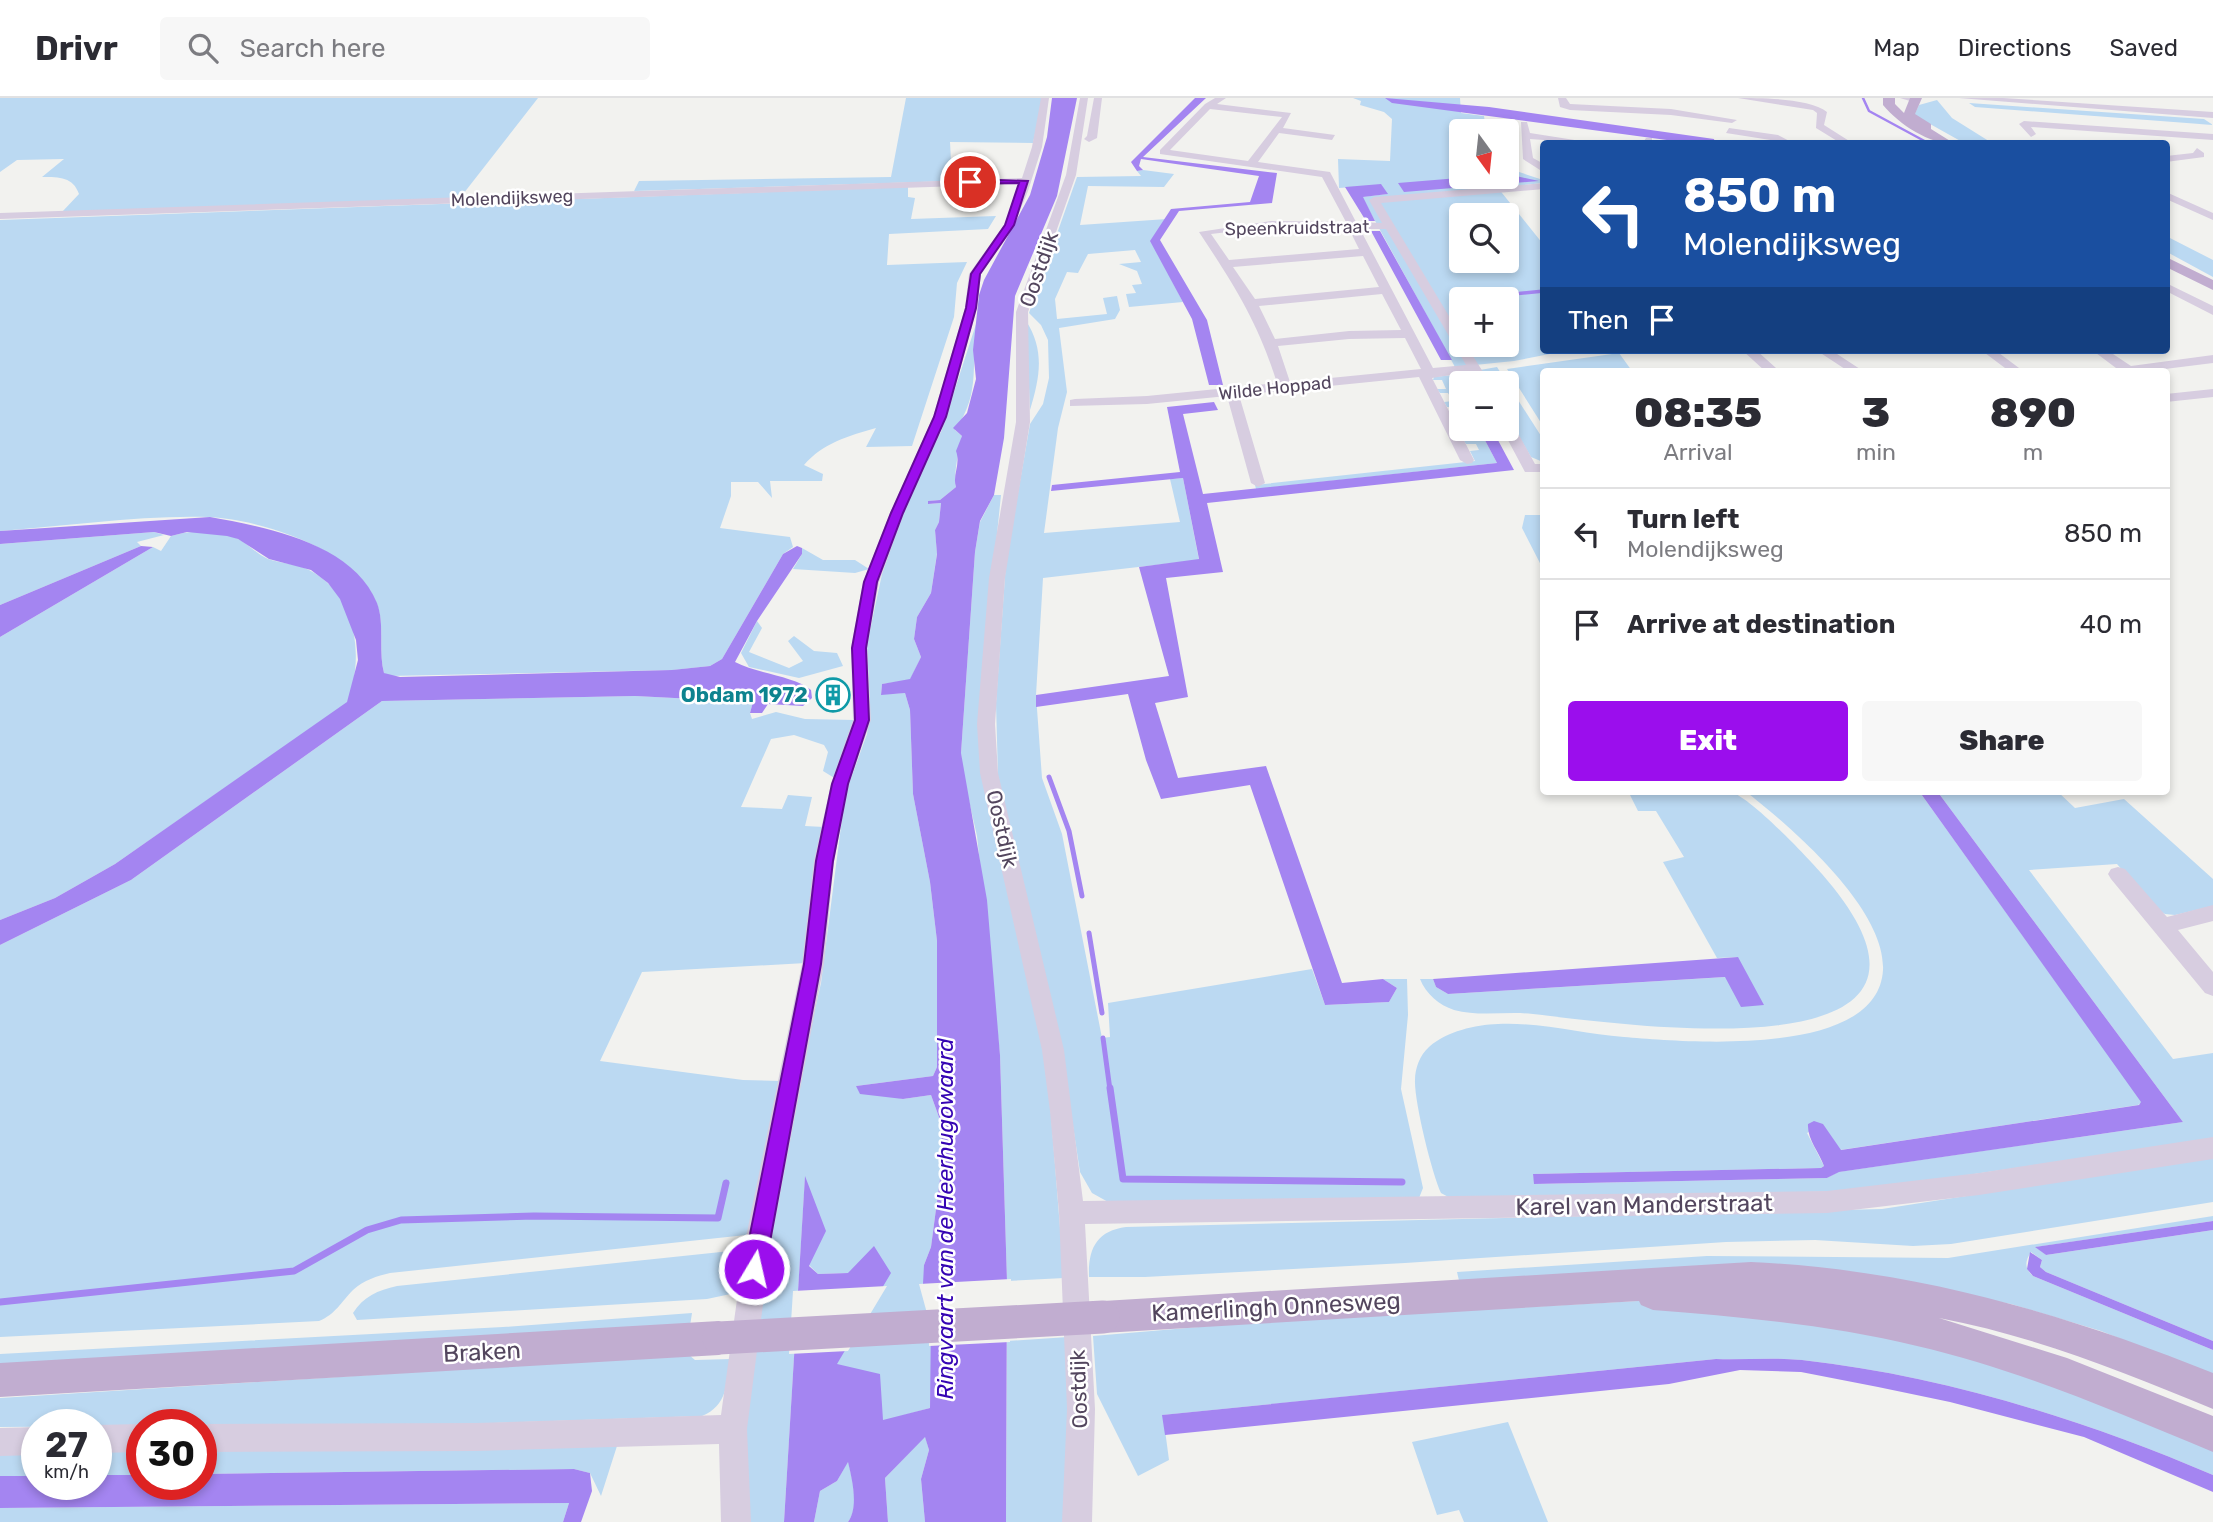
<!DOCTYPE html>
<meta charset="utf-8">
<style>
body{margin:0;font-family:Rubik,sans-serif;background:#f7f7f7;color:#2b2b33;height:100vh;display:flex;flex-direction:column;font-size:26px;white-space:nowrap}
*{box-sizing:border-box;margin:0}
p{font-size:23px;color:#7c7c81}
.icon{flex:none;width:38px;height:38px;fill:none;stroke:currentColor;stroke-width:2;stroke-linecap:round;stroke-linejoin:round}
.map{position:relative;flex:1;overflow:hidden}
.panel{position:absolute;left:1540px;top:270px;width:630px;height:427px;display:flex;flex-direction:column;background:#fff;border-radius:7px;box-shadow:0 4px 10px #0003}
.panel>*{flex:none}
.guide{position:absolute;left:1540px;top:42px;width:630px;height:214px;border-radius:7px;box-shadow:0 4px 10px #0003;background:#1a4fa0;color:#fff;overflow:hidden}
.needle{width:46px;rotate:165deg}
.fabs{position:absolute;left:1449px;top:21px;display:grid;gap:14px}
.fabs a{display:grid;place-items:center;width:70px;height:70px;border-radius:7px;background:#fff;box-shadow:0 4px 10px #0003;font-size:35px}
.speed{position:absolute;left:21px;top:1311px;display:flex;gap:14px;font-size:35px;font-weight:700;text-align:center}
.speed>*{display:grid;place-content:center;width:91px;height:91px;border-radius:50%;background:#fff;box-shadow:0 4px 10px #0003;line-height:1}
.speed small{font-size:18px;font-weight:400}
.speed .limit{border:10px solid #d22;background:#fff;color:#111}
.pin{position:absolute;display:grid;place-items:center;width:60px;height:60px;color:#fff;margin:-30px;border:4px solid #fff;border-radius:50%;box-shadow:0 2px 7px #0007}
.me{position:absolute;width:77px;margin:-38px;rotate:9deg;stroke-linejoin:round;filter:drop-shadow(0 0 5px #0008)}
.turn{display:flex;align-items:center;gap:24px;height:147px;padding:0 28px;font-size:32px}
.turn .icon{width:91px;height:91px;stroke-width:2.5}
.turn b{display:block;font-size:49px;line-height:60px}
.then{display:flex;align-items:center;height:66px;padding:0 28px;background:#0003;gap:14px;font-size:26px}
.eta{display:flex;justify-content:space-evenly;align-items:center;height:119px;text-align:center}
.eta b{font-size:42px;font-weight:800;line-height:49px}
.button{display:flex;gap:14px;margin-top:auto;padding:14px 28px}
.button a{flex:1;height:80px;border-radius:7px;background:#9b0eed;color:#fff;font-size:28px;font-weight:800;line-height:80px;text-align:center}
.button a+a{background:#f7f7f7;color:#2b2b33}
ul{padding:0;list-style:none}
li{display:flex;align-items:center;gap:21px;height:91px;padding:0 28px;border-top:2px solid #e1e1e2}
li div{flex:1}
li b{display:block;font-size:26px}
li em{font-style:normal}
header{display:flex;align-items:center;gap:42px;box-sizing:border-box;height:98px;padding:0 35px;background:#fff;border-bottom:2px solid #e1e1e2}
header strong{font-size:33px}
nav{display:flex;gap:38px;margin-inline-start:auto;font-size:24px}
.search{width:490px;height:63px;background:#f7f7f7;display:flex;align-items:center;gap:18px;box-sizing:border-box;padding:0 24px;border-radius:7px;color:#7c7c81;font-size:26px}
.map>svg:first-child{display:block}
.green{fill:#bbd9f2;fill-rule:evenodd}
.water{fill:#a485f1}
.pier{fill:#f2f2ef}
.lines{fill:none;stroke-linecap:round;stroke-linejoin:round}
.stream-far3{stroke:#a485f1;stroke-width:2.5}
.stream-far2{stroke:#a485f1;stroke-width:3.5}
.stream-far1{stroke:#a485f1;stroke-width:5}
.stream{stroke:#a485f1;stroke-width:7}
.minor{fill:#d7cde0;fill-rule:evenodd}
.major{fill:#c1add0;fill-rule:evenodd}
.major-bridge{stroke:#c1add0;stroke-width:33}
.route{fill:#9b0eed;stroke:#65099a;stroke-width:2}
.labels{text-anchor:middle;stroke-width:5;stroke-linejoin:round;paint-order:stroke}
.far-street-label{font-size:18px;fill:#53465e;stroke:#fff}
.street-label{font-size:21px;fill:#53465e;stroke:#fff}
.culture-label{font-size:21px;font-weight:bold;fill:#0d838f;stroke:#fff;text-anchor:end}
.water-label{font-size:23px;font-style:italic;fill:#3504b3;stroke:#fff}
.near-street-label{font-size:24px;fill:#53465e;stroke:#fff}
</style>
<header>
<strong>Drivr</strong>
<div class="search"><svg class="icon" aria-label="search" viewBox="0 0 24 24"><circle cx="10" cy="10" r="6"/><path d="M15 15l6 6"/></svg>Search here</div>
<nav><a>Map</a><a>Directions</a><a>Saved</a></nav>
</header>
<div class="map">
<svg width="2213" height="1424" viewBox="0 0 2213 1424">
<rect width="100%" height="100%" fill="#f2f2ef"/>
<path class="green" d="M0 0H538L460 100 62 114 79 96C73 79 60 79 42 79L64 61 17 62 0 74Z
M906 0H1043L1033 45 950 44 952 83 634 93 639 83 891 79Z
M1353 0H1460L1461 15 1484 18 1486 33H1461V79H1507V70L1543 82V85L1498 90 1543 146 1544 252H1570L1514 263 1455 269 1362 99 1387 96 1381 87 1339 90 1338 61 1390 63 1392 21 1384 14 1360 7 1361 3ZM1461 117H1507V163H1461ZM1461 201H1507V247H1461Z
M1937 2 1952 20 1992 45H1964L1914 17 1919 7Z
M1969 5 2204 21 2213 27 1975 9Z
M1143 72 1174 76 1164 89 1088 88 1080 127 1167 121 1151 143 1183 204 1129 209 1126 196 1136 195 1132 187 1142 186 1137 173 1119 166 1141 164 1135 152 1088 156 1078 175 1067 174 1055 201 1057 221 1107 216 1103 200 1117 198 1120 212 1115 221 1059 230 1067 294 1058 330 1044 435 1180 424 1170 381 1183 380 1199 462 1043 480 1036 597 1042 680 1062 736 1102 940 1110 939 1108 905 1312 871 1325 907 1389 904 1397 890 1383 881H1407L1408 917 1401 991 1423 1090 1419 1100 1110 1105 1092 1095 1080 1074 1060 943 998 678 996 605 1006 464 1030 326 1043 306 1049 280 1048 242 1041 227 1029 215 1077 79 1141 78 1137 73Z
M908 89V99L915 100 911 121 996 118 988 131 889 136 887 167 967 164 957 185 954 219 912 348 866 349 876 330C848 338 823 345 804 367L823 376 822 383H770L772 400 758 384H731V398L720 430 790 439 793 449 783 456 722 561 710 568 673 572 389 578 384 575C378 553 385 527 377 506 358 452 260 421 208 419 142 417 67 428 0 433V122Z
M2166 138 2213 162V179L2167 154Z
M978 220C969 263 983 293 955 332L962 338C959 350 953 378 956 389L940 402 929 403V406L941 405 939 424 935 432 937 455 931 495 917 519 914 541 921 559 910 582 882 586 881 596 905 595 910 612 913 696 930 784 937 843V969L933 978 856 988 903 1001 931 997 940 1022 943 1058 931 1149 924 1167 933 1250 930 1310 883 1323 836 1266 848 1175 818 1176 809 1167 805 1080 784 1424H744L745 1313 749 1260 794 1004 821 885 845 697 867 636 870 609 867 546 882 476 897 432 923 364 941 334Z
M1026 223C1045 252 1040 279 1030 312Z
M1619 255 1632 273H1544L1543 328 1507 271Z
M1497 269 1543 341V364L1531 359 1507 318V285H1488L1480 272Z
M1471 275 1476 285H1465L1462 280H1451L1461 299V319L1456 309H1447L1444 304 1453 303 1448 295H1440L1437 291H1446L1442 282H1433L1434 279Z
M1468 331H1479L1497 365 1256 391 1255 387 1475 363 1470 353 1479 352 1476 346H1466L1464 343 1473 342Z
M994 397H1001L979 613 1048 979 1064 1180 1007 1183 1000 957 977 738 962 672 961 655 975 454 980 424Z
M1525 417H1543V471L1522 430Z
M154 434 164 437 137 444 141 448 0 507V446Z
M183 435C200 433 221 433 236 440 248 445 256 456 268 461 281 466 296 465 309 472 357 496 365 560 347 605L115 766 55 800 0 822V539L153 449 161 453 171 438Z
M802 450 823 462H855L869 471 855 475 793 471 802 456Z
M757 523 762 530 749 554 789 570 803 563 788 543 794 538 814 553 837 555 843 568 799 580 749 569 741 555Z
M635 598 753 604 750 615 752 621 776 614 805 621 855 622 836 681 823 673 828 654 824 647 794 637 771 641 741 709 782 711 788 697 812 699 805 728 824 729 806 865 642 874 600 963 743 982 781 983 751 1132 746 1137 390 1175C377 1178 364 1182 353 1192 341 1204 336 1216 319 1223L0 1239V847L131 782 382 603Z
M1628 693C1660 693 1696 689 1728 693 1748 696 1807 759 1822 776 2000 981 1628 927 1533 916 1507 913 1479 919 1454 912 1439 907 1426 896 1420 881H1433L1436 889 1448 896 1726 879 1738 859 1717 860 1663 764 1684 759 1656 713H1638Z
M1745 693H1919L2142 1004 2138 1007 1840 1052 1823 1027 1807 1035 1824 1068 1821 1070 1533 1076 1535 1086 1827 1080 1838 1074 2183 1024 1937 693H2057L2075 710 2124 701 2213 781V808L2175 817 2165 816 2155 810 2117 766 2029 772 2173 961 2213 955V1041L1858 1093 1452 1101 1441 1095C1432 1076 1414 1003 1415 982 1415 970 1420 957 1429 949 1447 933 1475 927 1498 926 1541 924 1582 936 1624 939 1685 944 1878 961 1883 872 1886 810 1790 728 1745 693Z
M2213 1060V1104L1951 1146 1913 1148 1815 1142 1726 1144 1405 1165 1145 1179H1089C1088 1150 1097 1133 1126 1129L1882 1111Z
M2213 1118V1123L2036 1149 2046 1157 2213 1132V1243L2046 1174 2040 1169 2042 1162 2031 1154C2025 1163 2024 1170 2033 1178L2213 1252V1278L2101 1233 2011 1206 1891 1183 1460 1187 1457 1174 1707 1158 1948 1160Z
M740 1152 745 1157 740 1194 707 1201 357 1222 353 1215C363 1199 378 1192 397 1188Z
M1638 1203 1731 1207 1983 1260 2213 1351V1377C2082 1321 1944 1278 1802 1262 1774 1259 1745 1262 1716 1261L1163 1317 1169 1362 1138 1378 1097 1296 1093 1238 1269 1223Z
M692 1215 690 1228 0 1268V1256L503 1229Z
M1068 1239 1067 1424H1006L1007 1243Z
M689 1257 695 1262 731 1261C727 1285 727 1308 702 1318L462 1326 0 1329V1300Z
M1508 1324 1548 1424H1464L1459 1412 1437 1417 1412 1344Z
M925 1338 929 1352 921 1381 925 1424H888L885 1380Z
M617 1348 601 1398 590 1375 574 1371 201 1376V1351Z
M96 1352H142V1377H96Z
M37 1354V1378H0V1355Z
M848 1363C852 1380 860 1409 848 1424H814L820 1393 837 1383Z
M569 1405 563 1424H0V1410Z"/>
<path class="water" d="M1052 0H1077L1057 98 1015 198 1004 340 994 397 980 423 975 454 961 655 987 802 1000 957 1007 1183 1006 1424H925L921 1381 929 1352 925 1339 885 1380 888 1424H848C859 1409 852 1381 848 1364L837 1383 820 1393 814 1424H784L805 1078 826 1133 809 1168 818 1176 848 1175 874 1148 891 1175 837 1266 880 1276 883 1322 930 1310 931 1218 923 1186 924 1167 931 1149 943 1058 940 1022 931 997 903 1001 860 996 856 988 933 978 937 969V843L930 784 913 696 910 612 905 595 881 597 882 586 910 581 921 559 914 541 917 519 931 495 937 456 935 432 939 424 941 405 928 406V403L940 402 956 389C952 377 961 367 956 353L962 338 953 330 967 315 976 281 973 252 979 197 984 182 1030 97 1047 39Z
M1195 0H1206L1143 59 1277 75 1272 105 1179 113 1160 142 1207 222 1223 287H1209L1192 221 1150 143 1171 111 1250 104 1259 78 1141 61 1139 68 1143 72 1137 73 1131 64Z
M1385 0 1489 9 1714 41 1715 45H1689L1392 5Z
M1507 76 1539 83 1404 94 1398 85Z
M1381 86 1388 96 1363 99 1375 123H1366L1345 89Z
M1371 133H1380L1452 262H1441Z
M1214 304 1218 312 1183 316 1203 396 1497 365 1479 331H1492L1514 372 1207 405 1223 474 1166 480 1188 599 1155 605 1178 680 1266 668 1342 885 1383 881 1397 890 1389 904 1325 907 1250 687 1161 701 1146 662 1128 596 1036 609V597L1169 578 1139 469 1199 461 1183 380 1051 393 1052 387 1180 374 1167 309Z
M210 419C265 429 353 445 377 505 385 526 378 553 384 575L400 579 672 572 710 568 722 561 783 456 797 448 802 450V456L757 523 735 564C758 576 795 578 811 592L812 600 803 608 768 606 762 615H750L753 604 635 598 382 603 131 782 0 847V822L55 800 115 766 347 604 358 562 356 542 340 501 328 485 311 472 269 461 238 441 227 438 187 434 171 438 154 434 0 446V433Z
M141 448 153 449 0 539V507Z
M1919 693H1937L2183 1024 1839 1074 1827 1080 1534 1086 1533 1076 1821 1070 1824 1068C1819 1054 1807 1041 1808 1026L1814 1023 1823 1026 1841 1052 2139 1007 2141 1004Z
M1738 859 1764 907 1741 909 1725 879 1448 896 1436 889 1433 881Z
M2213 1123V1132L2046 1157 2035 1149Z
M2030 1154 2042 1162 2040 1169 2046 1174 2213 1243V1252L2033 1178 2027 1171Z
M1716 1261C1745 1262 1774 1259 1802 1262 1944 1278 2082 1321 2213 1377V1394L2084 1339 1950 1304 1878 1289 1801 1274 1740 1272 1669 1286 1165 1337 1162 1317Z
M574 1371 590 1375 592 1393 581 1424H563L569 1405 0 1410V1378H37V1386H96V1377H142V1386H201V1376Z"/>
<path class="pier" d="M1011 1181 1010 1244 929 1248 928 1219 919 1186Z
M887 1188 848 1253 789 1256 793 1193Z"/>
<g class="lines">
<path class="stream-far3" d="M1863 0 1869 13 1930 46"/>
<path class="stream-far2" d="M1464 201 1544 193"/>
<path class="stream-far1" d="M1049 679 1069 733 1082 798
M1089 835 1102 915
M1103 940 1110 992"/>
<path class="stream" d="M1110 990 1123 1081 1402 1084
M0 1204 294 1173 367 1132 401 1122 534 1118 718 1120 726 1085"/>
<path class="minor" d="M1041 0H1049L1042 49 1028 93 1014 127 981 176 977 210 947 319 904 415 879 484 867 550 871 622 849 686 834 763 824 866 771 1144 747 1331 751 1424H721L719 1346 476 1353 201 1354V1326L476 1325 721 1317 745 1144 802 866 814 763 831 686 853 622 851 550 863 484 890 415 933 319 965 210 969 176 1004 127 1020 86 0 121V115L1022 80 1032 49Z
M1080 0H1088L1076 77 1028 214 1030 324 1005 480 995 626 998 675 1064 952 1083 1103 1827 1093 1979 1075 2213 1039V1061L1979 1097 1827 1115 1085 1126 1095 1311 1092 1424H1062L1067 1311 1059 1115 1050 1013 1042 952 980 675 977 626 989 480 1016 324V214L1066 77Z
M1094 0H1102L1097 40 1089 44 1084 41 1087 38Z
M1215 0H1226L1217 6 1291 15 1283 30 1335 37 1332 42 1279 35 1258 64 1330 74 1356 124 1382 125 1369 102 1374 99 1544 85V91L1381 105 1461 238V247H1466L1490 285H1477L1470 274 1432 280 1474 362 1472 365 1467 366 1460 362 1419 279 1239 297 1265 385 1258 389 1251 385 1227 298 1147 306 1070 308V302L1075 301 1147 298 1277 285C1258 224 1234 187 1199 134L1271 123 1346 124 1322 79 1160 56V52L1205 6ZM1210 11 1282 19 1248 63 1170 52ZM1271 129 1349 131 1359 151 1229 162 1211 136ZM1360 131H1386L1466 267 1433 270ZM1363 158 1379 189 1255 201 1233 169ZM1382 196 1401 232 1349 233 1275 241 1259 208ZM1405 240 1421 271 1290 284 1278 248 1349 241Z
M1558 0H1566L1570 6 1671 11 1737 22 1732 25 1671 17 1570 12 1560 9Z
M1738 0C1760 0 1810 0 1827 14L1824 27 1854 46H1842L1816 30 1817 15 1813 12Z
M1900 0H1914L1910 3Z
M1959 0H2003L2213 14V20Z
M2024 23 2213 36V42L2031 29 2036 36 2031 39 2019 26Z
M1521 24H1527L1530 35 1600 46 1530 41 1533 60 1544 66V73L1540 72 1523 61Z
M1729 30 1778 37 1795 46 1726 35Z
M1646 40H1652V46H1642Z
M2197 50 2204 55V59L2166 64V58L2193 55Z
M2166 94 2213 115V122L2166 101Z
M2166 185 2213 208V217L2166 193Z
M1742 252H1756L1776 270 1765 273Z
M1816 252H1831L1863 273H1848Z
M1981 252H1995L2023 273H2009Z
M2092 252H2107L2131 268 2213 257V265L2149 273H2112L2116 270Z
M2213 291V299L2166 304V296Z
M1507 324 1514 328 1535 366H1544V374H1525L1502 331H1507Z
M2118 769 2125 771 2167 819 2213 807V823L2178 832 2213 874V898L2205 895 2111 781 2108 776 2111 771Z
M142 1326V1354L96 1355V1327Z
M37 1329V1357L0 1358V1330Z"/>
<path class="major" d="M1883 0H1895V6L1904 15 1910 0H1922L1915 16 1931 26V31L1955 46C1929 46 1900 27 1883 7Z
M2166 159 2213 182V192L2166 169Z
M1751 1164C1912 1171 2064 1215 2213 1275V1311C2124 1274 2034 1238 1939 1220L2067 1260 2213 1318V1354C2116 1314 2020 1272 1917 1248 1831 1227 1741 1219 1653 1212L1641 1207 1639 1203 1103 1235 1091 1231 1086 1219 1091 1207 1103 1203Z
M719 1223 731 1228 736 1240 731 1252 719 1257 0 1299V1265Z"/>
<path class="major-bridge" d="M719 1240 1103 1219"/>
</g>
<path class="route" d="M970 81 1028 83 1014 127 980 176 976 210 946 319 903 415 877 484 866 550 869 622 848 686 833 763 821 866 765 1171 762 1178 754 1181 747 1178 743 1171 804 866 816 763 832 686 855 622 852 550 864 484 891 415 934 319 966 210 971 176 1005 127 1019 85 967 86Z"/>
<defs>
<symbol id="building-ring" viewBox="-11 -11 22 22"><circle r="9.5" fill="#fff" stroke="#0f9aa8" stroke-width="1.5"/><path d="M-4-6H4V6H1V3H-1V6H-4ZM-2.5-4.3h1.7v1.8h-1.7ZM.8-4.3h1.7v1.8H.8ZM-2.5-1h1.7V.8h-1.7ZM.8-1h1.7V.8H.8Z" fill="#0f9aa8"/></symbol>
</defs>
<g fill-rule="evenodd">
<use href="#building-ring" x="814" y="578" width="38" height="38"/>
</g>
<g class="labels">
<g class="far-street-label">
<text transform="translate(512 100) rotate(-2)" y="6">Molendijksweg</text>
<text transform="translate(1297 130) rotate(-1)" y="6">Speenkruidstraat</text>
<text transform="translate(1275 290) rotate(-6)" y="6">Wilde Hoppad</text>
</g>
<g class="street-label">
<text transform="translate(1039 171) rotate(-71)" y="7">Oostdijk</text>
<text transform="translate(1002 731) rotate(77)" y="7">Oostdijk</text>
<text transform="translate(1079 1291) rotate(-92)" y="7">Oostdijk</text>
</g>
<g class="culture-label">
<text x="808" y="604">Obdam 1972</text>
</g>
<g class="water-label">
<text transform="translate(945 1121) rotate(-90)" y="8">Ringvaart van de Heerhugowaard</text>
</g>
<g class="near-street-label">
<text transform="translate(1644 1107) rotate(-1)" y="8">Karel van Manderstraat</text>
<text transform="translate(1276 1209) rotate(-3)" y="8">Kamerlingh Onnesweg</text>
<text transform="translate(482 1254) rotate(-3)" y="8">Braken</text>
</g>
</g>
</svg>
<div class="fabs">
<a><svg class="needle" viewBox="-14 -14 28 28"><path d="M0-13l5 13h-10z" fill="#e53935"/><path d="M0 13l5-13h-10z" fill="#7c7c81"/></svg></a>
<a><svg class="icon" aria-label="search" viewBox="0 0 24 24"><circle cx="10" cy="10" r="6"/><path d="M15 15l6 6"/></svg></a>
<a>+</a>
<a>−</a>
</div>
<div class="speed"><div>27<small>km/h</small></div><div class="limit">30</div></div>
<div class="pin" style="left:970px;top:84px;background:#d93025"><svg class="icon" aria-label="arrive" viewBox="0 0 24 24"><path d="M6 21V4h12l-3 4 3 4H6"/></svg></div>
<svg class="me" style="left:754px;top:1171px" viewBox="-20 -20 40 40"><circle r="17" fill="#9b0eed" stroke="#fff" stroke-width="3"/><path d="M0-11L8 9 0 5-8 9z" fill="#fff"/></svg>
<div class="guide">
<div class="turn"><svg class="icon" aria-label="left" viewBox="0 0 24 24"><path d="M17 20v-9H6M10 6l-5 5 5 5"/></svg><div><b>850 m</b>Molendijksweg</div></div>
<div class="then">Then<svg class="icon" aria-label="arrive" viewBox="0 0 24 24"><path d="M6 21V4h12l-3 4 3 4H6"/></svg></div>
</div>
<section class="panel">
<div class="eta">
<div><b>08:35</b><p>Arrival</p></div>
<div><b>3</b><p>min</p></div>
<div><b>890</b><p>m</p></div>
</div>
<ul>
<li><svg class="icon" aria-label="left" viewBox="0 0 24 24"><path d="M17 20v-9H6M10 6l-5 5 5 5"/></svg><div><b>Turn left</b><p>Molendijksweg</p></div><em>850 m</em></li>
<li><svg class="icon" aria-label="arrive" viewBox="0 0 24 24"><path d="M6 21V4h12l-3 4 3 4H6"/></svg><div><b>Arrive at destination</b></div><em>40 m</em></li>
</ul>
<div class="button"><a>Exit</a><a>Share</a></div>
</section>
</div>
